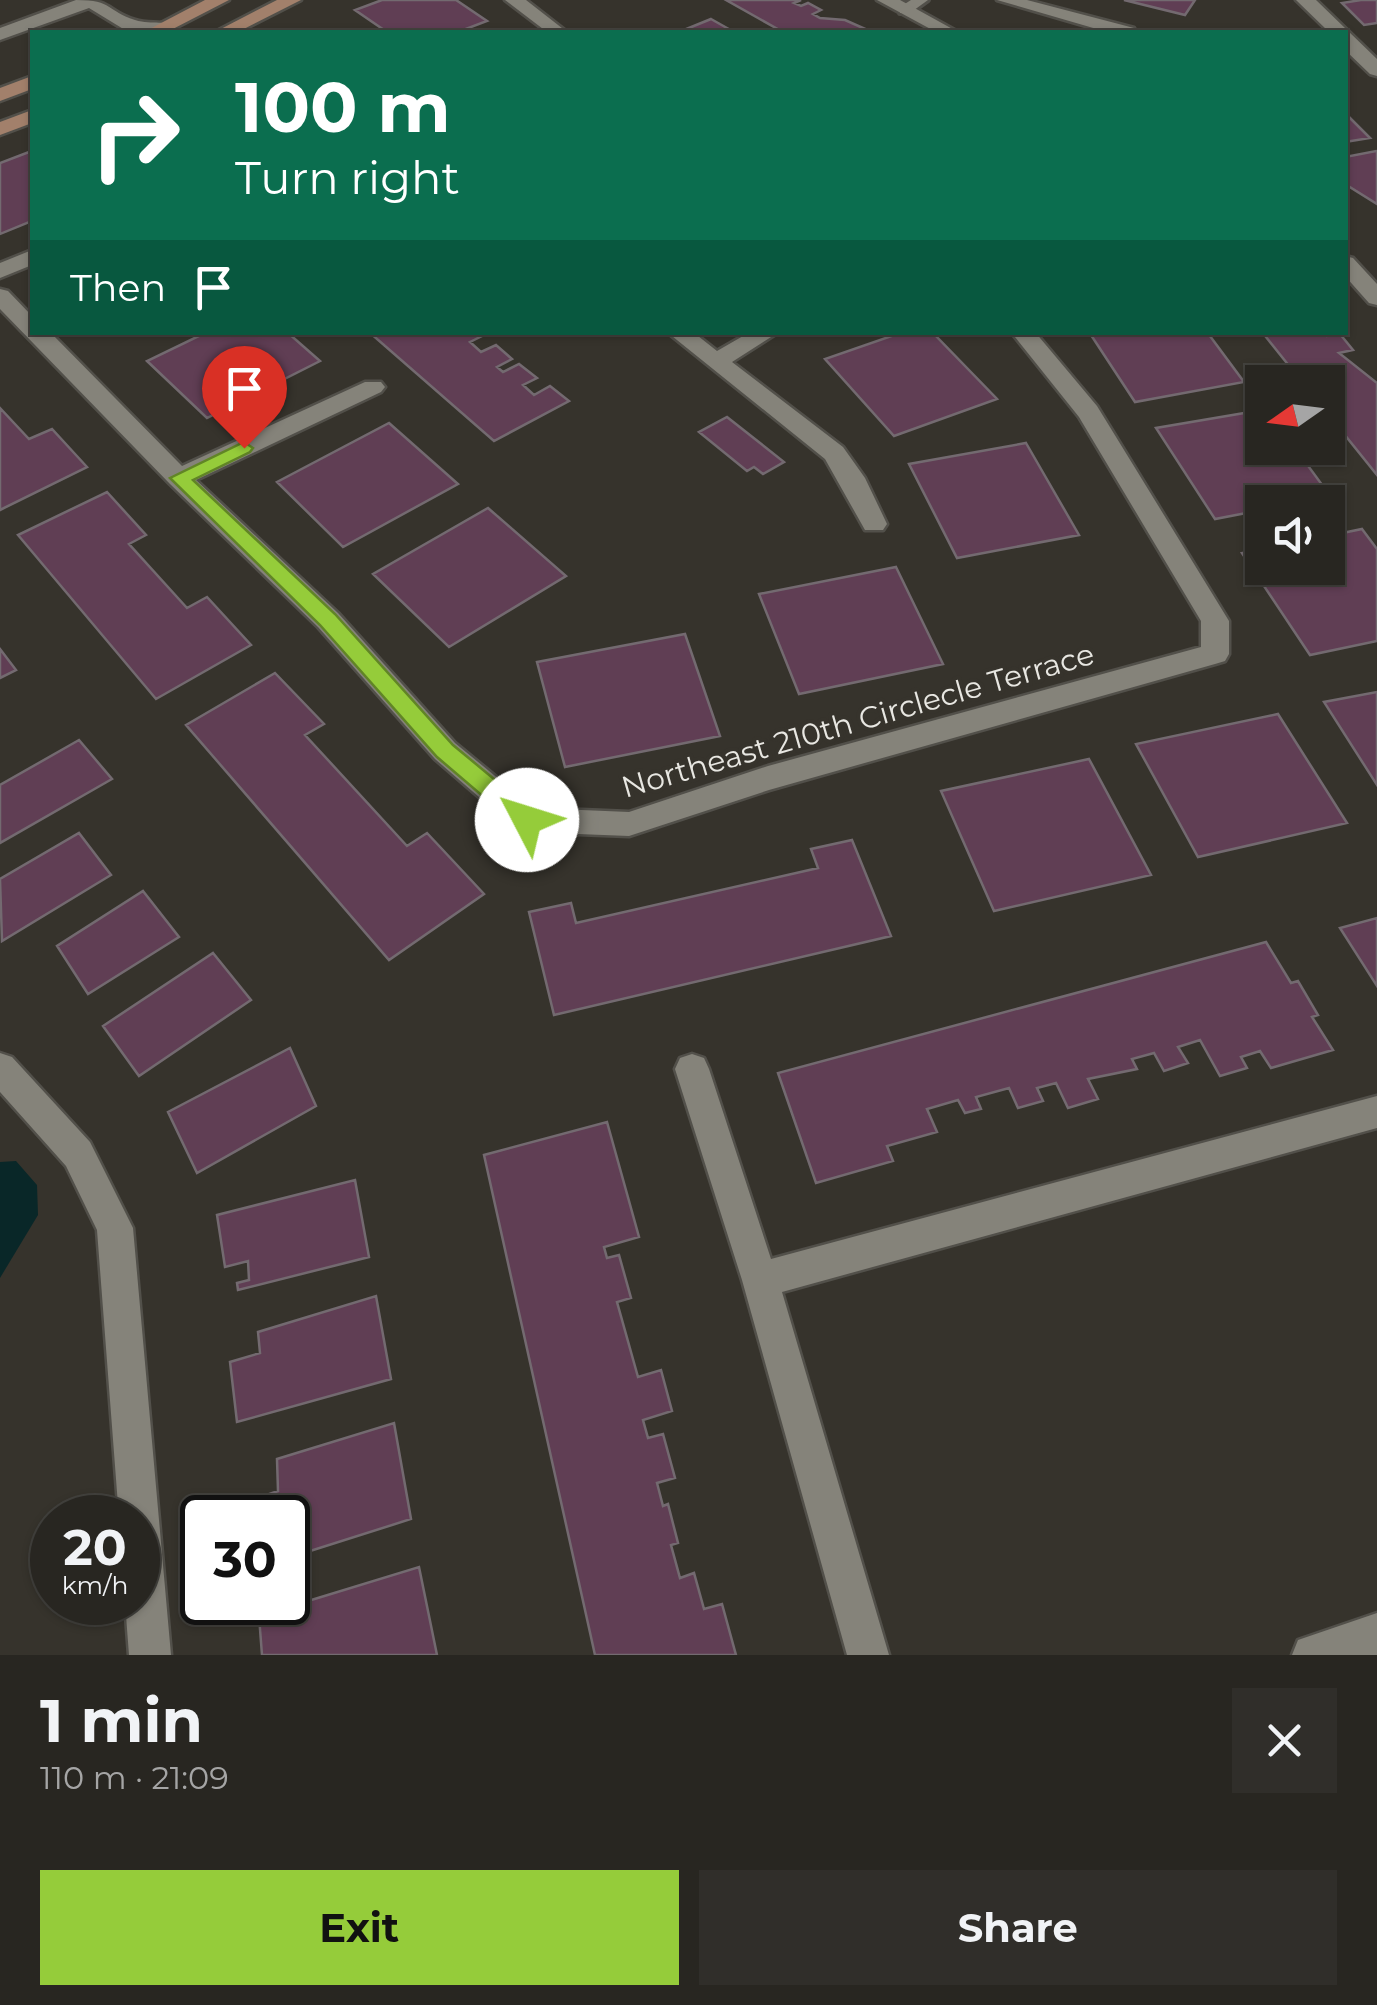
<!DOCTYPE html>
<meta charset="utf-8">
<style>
body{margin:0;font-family:Montserrat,sans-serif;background:#302e2a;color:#f1f3f6;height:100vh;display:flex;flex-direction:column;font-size:38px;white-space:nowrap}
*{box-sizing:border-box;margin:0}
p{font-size:32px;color:#a5a5a5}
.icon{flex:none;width:55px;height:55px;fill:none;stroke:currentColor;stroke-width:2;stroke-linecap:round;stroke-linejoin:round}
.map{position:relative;height:1655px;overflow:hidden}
.sheet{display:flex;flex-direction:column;background:#282621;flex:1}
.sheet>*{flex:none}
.top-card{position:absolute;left:30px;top:30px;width:1318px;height:305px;border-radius:0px;box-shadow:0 2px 8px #0004,0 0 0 2px #44433f;background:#0b6e4f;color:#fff;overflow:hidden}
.needle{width:65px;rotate:256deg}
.controls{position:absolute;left:1245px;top:365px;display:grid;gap:20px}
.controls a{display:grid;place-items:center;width:100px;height:100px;border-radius:0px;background:#282621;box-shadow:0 2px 8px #0004,0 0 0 2px #44433f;font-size:50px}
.speed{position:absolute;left:30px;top:1495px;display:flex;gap:20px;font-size:50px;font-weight:700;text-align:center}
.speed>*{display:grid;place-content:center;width:130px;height:130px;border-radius:50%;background:#282621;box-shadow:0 2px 8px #0004,0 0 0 2px #44433f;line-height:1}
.speed small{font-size:25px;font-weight:400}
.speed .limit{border:5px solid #111;border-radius:15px;background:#fff;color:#111}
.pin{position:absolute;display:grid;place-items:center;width:85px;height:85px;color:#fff;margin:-102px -42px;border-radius:50% 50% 50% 0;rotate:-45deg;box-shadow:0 0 10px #0007}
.pin .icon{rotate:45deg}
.me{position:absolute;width:110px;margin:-55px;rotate:310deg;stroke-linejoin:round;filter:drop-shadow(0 0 8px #0008)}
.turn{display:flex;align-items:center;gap:35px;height:210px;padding:0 40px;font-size:45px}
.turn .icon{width:130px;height:130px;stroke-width:2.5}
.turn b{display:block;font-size:70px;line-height:85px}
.then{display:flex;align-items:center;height:95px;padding:0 40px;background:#0003;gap:20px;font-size:38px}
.round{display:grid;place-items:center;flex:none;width:105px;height:105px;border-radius:0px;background:#302e2a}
.summary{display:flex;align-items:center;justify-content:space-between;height:170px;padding:0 40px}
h1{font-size:60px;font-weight:700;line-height:75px}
.action{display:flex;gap:20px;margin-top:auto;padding:20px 40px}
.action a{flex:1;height:115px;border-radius:0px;background:#95cc3a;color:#111;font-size:40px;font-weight:700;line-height:115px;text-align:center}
.action a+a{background:#302e2a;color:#f1f3f6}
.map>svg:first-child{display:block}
.water{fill:#092728}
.building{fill:#603e54;stroke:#736a70;stroke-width:2.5}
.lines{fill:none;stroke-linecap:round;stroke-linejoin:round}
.lane-casing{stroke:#52504a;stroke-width:6}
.street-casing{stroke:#52504a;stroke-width:5}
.secondary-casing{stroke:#52504a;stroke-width:5}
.lane{fill:#85837a;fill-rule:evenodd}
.street{fill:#85837a;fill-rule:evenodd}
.secondary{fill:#a2806b;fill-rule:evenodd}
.route{fill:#95cc3a;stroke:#618526;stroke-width:2.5}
.labels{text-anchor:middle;stroke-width:8;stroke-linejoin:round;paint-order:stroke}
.street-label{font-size:30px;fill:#e8e7e2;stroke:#36332c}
</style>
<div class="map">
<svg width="1377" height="1655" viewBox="0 0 1377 1655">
<rect width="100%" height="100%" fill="#36332c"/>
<path class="water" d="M16 1161 37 1185 38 1215 0 1278V1162Z"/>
<path class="building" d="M382 0H456L487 21 458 32H387L355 10Z
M726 0H801L794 3 801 6 808 3 821 10 813 14 820 18 845 20 872 32H783Z
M1124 0H1195L1185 15Z
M1361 0H1377V23L1364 25 1342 3Z
M711 19 734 32H679Z
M1345 113 1370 138 1345 142Z
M1376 151 1377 152V204L1345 184V157Z
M29 152 32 155V221L0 234V163Z
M207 332H287L320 361 207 418 147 361Z
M369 332H482L484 335 470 342 481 352 496 345 512 359 497 367 503 372 519 364 537 378 523 385 534 395 550 386 569 401 494 441Z
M903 332H932L997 399 894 436 825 359Z
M1089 332H1207L1244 382 1135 402Z
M1262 332H1336L1326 336 1340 334 1353 350 1339 353 1377 383V475L1328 414V382H1302Z
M0 408 29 439 52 429 87 467 0 510Z
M1262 410V448H1295L1331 497 1302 502H1262V510L1215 519 1156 428Z
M727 417 784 462 763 474 754 467 747 471 699 432Z
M389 423 458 484 343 547 277 482Z
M1026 443 1079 535 957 558 909 464Z
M107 492 146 535 129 544 187 608 207 597 251 645 156 699 18 535Z
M488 508 566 576 449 647 373 574Z
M1362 529 1377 549V641L1310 655 1242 553 1262 549V568H1328V536Z
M896 567 943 664 799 694 759 594Z
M685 634 720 736 565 767 537 662Z
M0 649 16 670 0 678Z
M275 673 324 724 305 735 407 846 427 833 484 894 389 960 186 725Z
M1377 692V785L1324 702Z
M1278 714 1347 823 1198 857 1136 744Z
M79 740 112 779 0 843V785Z
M1089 759 1151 875 994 911 941 791Z
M79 833 111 875 2 941 0 879Z
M852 840 891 936 554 1015 529 912 571 903 576 923 818 868 811 849Z
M143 891 179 937 88 994 57 946Z
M1377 918V986L1340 928Z
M1266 942 1291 983 1298 981 1318 1015 1312 1017 1333 1050 1271 1068 1260 1051 1241 1057 1247 1068 1220 1076 1200 1040 1178 1047 1188 1063 1164 1071 1154 1053 1132 1059 1137 1069 1088 1079 1098 1099 1068 1108 1056 1083 1037 1088 1043 1101 1018 1108 1009 1088 976 1097 981 1109 965 1113 958 1100 927 1109 937 1132 887 1146 893 1161 816 1183 778 1073Z
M213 953 251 1000 139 1076 103 1026Z
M290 1048 316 1106 197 1173 168 1112Z
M607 1122 639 1237 604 1247 607 1258 619 1255 631 1298 617 1302 638 1377 661 1370 672 1411 643 1420 648 1438 663 1434 675 1478 657 1483 663 1506 668 1504 678 1543 671 1545 680 1578 694 1573 704 1609 722 1604 736 1655H595L484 1155Z
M355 1180 369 1257 238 1290 237 1283 249 1280 248 1261 225 1267 217 1215Z
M376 1296 391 1379 237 1422 230 1362 260 1353 258 1332Z
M394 1423 411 1519 288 1558V1518H248L246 1502 278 1491 277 1459Z
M419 1567 437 1655H262L259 1616Z"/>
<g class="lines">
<defs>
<path id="lane" d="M911 0H928L910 13H900V7Z"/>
<path id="street" d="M76 0C114 0 106 11 135 20 153 26 166 17 180 32L125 30 89 8 0 40V28Z
M505 0H526L567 32H547Z
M877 0H900L958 32H936Z
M997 0H1027L1134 28 1136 32H1107Z
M1296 0H1316L1377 59V76L1370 74 1345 50V32H1329Z
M32 250V265L0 278V263Z
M1345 256 1353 258 1377 284V305L1369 303 1345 276Z
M0 289 8 291 32 316V332H50L182 466 365 382H381L385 387 381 392 196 480 338 613 455 743 534 808 629 812 768 766 1201 647V621L1079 417 1011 332H1035L1097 406 1229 621V654L1225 661 1215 664 769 790 629 836 527 832 516 829 435 759 318 627 170 484 0 309Z
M667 332H693L717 351 750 332H779L732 362 843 447 865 478 887 524 883 530H865L825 459Z
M0 1053 12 1057 90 1142 133 1228 171 1655H129L125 1602H138V1518H119L97 1230 66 1166 0 1092Z
M692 1054 704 1058 709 1069 771 1259 1377 1096V1128L782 1292 889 1655H847L742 1280 675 1069 680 1058Z
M1377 1613V1655H1292L1298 1640Z"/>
<path id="secondary" d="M205 0H229L167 32H144Z
M277 0H301L238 32H215Z
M32 76V89L0 101V88Z
M32 110V123L0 135V122Z"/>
</defs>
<use href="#lane" class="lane-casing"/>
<use href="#street" class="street-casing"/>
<use href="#secondary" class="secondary-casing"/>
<use href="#lane" class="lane"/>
<use href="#street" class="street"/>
<use href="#secondary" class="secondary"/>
</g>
<path class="route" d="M244 442 253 448 250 452 193 480 335 614 453 745 535 813 538 820 535 827H519L437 757 320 625 170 478Z"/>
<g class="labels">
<g class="street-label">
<text transform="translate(858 721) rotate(-16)" y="10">Northeast 210th Circlecle Terrace</text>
</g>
</g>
</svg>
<div class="controls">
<a><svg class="needle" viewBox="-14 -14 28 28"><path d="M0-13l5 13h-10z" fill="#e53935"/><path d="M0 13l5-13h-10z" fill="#a5a5a5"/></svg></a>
<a><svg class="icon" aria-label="sound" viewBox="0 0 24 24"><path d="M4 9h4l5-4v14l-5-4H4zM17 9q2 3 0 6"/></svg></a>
</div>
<div class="speed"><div>20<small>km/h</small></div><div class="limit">30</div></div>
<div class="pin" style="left:244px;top:448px;background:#d93025"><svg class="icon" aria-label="arrive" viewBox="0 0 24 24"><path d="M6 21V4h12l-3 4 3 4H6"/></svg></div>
<svg class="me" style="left:527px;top:820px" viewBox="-20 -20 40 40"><circle r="19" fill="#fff"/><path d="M0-13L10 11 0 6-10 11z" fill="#95cc3a"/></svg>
<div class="top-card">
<div class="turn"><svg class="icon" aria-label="right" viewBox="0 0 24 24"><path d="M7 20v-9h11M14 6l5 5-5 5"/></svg><div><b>100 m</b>Turn right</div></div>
<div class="then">Then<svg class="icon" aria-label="arrive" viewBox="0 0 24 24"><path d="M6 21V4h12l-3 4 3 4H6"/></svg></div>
</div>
</div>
<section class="sheet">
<div class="summary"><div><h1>1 min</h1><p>110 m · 21:09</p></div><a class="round"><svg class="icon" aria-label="close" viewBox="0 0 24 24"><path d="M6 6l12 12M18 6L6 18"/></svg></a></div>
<div class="action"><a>Exit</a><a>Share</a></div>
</section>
